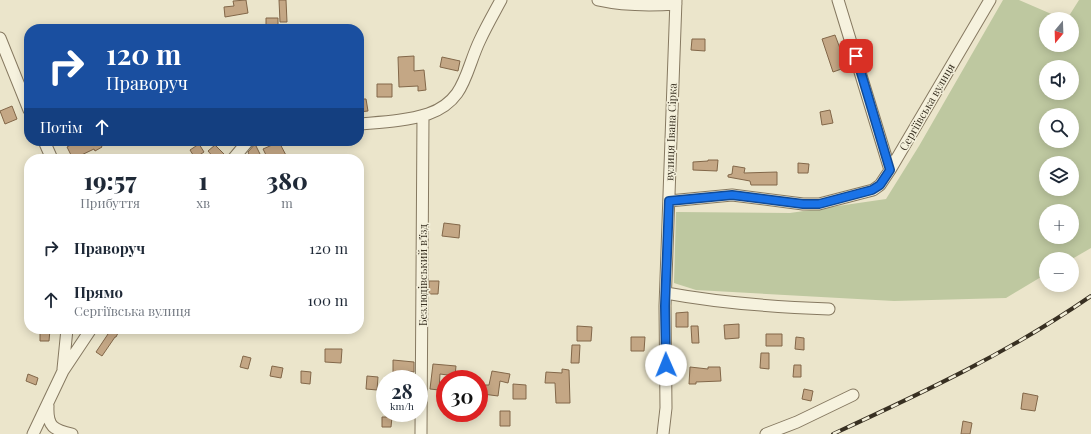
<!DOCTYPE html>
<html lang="uk">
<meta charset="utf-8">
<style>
body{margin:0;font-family:"Playfair Display",serif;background:#f2f2f3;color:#1f2937;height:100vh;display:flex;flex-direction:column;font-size:15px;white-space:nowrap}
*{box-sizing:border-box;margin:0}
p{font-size:13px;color:#747a83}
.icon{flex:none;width:22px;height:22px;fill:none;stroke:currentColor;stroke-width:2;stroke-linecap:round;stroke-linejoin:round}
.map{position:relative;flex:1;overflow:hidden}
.details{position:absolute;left:24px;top:154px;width:340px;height:180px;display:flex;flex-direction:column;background:#fff;border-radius:16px;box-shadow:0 2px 10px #0003}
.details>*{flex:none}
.guide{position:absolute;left:24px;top:24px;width:340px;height:122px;border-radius:16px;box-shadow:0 2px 10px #0003;background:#1a4fa0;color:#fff;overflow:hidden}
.needle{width:26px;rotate:199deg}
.tools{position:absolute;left:1039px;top:12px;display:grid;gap:8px}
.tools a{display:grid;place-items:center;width:40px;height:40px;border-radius:50%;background:#fff;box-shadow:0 2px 10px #0003;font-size:20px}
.speed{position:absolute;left:376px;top:370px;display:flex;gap:8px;font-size:20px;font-weight:700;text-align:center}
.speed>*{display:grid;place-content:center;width:52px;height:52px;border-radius:50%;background:#fff;box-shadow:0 2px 10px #0003;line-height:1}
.speed small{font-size:10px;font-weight:400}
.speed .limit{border:6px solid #d22;background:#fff;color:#111}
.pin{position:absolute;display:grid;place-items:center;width:34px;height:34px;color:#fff;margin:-17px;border-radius:8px;box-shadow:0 2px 6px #0006}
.me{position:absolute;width:44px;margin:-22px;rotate:359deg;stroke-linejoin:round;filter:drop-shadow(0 0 3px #0008)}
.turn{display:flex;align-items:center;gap:14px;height:84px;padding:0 16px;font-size:18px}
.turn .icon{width:52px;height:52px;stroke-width:2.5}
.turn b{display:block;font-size:28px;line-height:34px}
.then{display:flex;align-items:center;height:38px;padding:0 16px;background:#0003;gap:8px;font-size:15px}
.eta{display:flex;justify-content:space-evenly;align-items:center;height:68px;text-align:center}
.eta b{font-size:24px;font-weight:800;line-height:28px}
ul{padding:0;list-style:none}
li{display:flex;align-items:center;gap:12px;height:52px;padding:0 16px}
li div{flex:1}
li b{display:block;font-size:15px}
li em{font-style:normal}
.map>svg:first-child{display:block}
.green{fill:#bec8a0;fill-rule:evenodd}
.building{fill:#c4a785;stroke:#826749}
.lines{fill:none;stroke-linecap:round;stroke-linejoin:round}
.minor-casing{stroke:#867961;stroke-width:13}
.minor{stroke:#f6f2de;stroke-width:11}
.rail-casing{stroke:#383022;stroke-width:4}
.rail{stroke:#f3efda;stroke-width:2.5;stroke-dasharray:8;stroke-linecap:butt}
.route-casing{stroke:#114b97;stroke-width:10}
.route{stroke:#1a73e8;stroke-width:7}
.labels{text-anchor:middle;stroke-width:3;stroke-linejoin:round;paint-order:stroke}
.street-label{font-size:11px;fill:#383022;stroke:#f3efda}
</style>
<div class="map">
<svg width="1091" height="434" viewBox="0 0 1091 434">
<rect width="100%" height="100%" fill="#ebe5cb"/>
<path class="green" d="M1003 0H1019L1063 19H1046V45H1072V19H1067L1079 0H1091V248L1072 259H1046V274L1006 298 894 301 696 290 674 283 676 212 790 213 886 199 919 146ZM1046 67H1072V93H1046ZM1046 115H1072V141H1046ZM1046 163H1072V189H1046ZM1046 211H1072V237H1046Z"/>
<path class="building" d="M246 0 248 13 225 17 224 7 234 6 233 1Z
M279 0H286L287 22H280Z
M266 18H278V28H266Z
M835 35 847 67 833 72 822 39Z
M692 39H705V51L691 50Z
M414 56V71L424 70 426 90 418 91V86L399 87 398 57Z
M442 57 460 61 458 71 440 67Z
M377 84H392V97H377Z
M359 99H366L368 111 359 112Z
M12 106 17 119 5 124 0 111Z
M830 110 833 123 822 125 820 112Z
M78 141H99L102 147 95 151 94 149 73 159 67 147Z
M279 142 288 159H268L263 149Z
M199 144 204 152 195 158 190 150Z
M255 144 261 156 251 159 248 152Z
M215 145 224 154 219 159H215L208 151Z
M708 160H718L717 171 693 170V162L708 161Z
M798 163 809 164 808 173H798Z
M733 166 745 168 744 173 777 172V185H751L750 181 728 177V175L732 174Z
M444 223 460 225 459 238 442 236Z
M429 281H439L438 294H429Z
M688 312V327H676V313Z
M739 324V338L725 339 724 325Z
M577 326 592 327 591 341H577Z
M691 326H698L699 343H692Z
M40 329 50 330 49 341H40Z
M99 329H120L116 337H115L102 356 96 352 108 334Z
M766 334H782V346H766Z
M631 337H645L644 351H631Z
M796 337 804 338V350L795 349Z
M572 345H580L579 363H571Z
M325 349H342L341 363 325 362Z
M761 353H769V369L760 368Z
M243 356 251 358 248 369 240 367Z
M393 360 414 362V372L406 371V379H393Z
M433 364 456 366 455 376 440 374 439 390 430 389Z
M794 365H801V377H793Z
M272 366 283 368 281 378 270 376Z
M690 367 708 369V367H720L721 381 696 382V384H689Z
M562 369 569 370 570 403H556L555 383H545L546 372 562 373Z
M301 371 311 372 310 384 301 383Z
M492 371 510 374 508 383 500 381 498 396 483 394 484 385H489Z
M28 374 38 378 36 385 26 381Z
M367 376 378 377 377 390 366 389Z
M513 384 526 385V399H513Z
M804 389 813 391 811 401 802 399Z
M1023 393 1038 396 1035 411 1021 409Z
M500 411H510V426H500Z
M382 417H392L391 427H382Z
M963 421 972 423 970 434H961Z"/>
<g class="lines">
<defs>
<path id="minor" d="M598 0C625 6 649 6 676 4
M838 0 890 170
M0 38 29 110
M359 124C382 122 406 121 428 114 466 101 465 71 480 40 486 27 494 13 501 0
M44 141 52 159
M233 159 248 141
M669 201 732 195 803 204H819L873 190 880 185 890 170 990 0
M666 293C720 303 773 307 829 309
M63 369 67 329
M48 406C47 427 54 430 72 434
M33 434 63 371 91 329
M421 434 423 116
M663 434 666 408 665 306 676 0
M766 434 797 422 853 395"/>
</defs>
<use href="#minor" class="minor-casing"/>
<use href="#minor" class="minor"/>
<defs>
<path id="rail" d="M833 434C922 393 1010 352 1091 296"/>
</defs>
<use href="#rail" class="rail-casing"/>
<use href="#rail" class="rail"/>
</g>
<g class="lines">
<defs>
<path id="route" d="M666 365 665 306 669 201 732 195 803 204H819L872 190 880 185 890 170 856 56"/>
</defs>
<use href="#route" class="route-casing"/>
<use href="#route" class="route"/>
</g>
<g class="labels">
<g class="street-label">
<text transform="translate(927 107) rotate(-60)" y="4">Сергіївська вулиця</text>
<text transform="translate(671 132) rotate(-88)" y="4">вулиця Івана Сірка</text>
<text transform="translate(423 275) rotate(-90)" y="4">Безлюдівський в'їзд</text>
</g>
</g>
</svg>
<div class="tools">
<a><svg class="needle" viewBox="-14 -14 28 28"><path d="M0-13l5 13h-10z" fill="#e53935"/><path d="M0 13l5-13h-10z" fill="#747a83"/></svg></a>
<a><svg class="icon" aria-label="sound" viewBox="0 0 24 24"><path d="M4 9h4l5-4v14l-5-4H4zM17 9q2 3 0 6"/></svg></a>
<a><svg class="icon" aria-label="search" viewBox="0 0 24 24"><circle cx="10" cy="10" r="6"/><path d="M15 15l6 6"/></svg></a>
<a><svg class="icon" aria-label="layers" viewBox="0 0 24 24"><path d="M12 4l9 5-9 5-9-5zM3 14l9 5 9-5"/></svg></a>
<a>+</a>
<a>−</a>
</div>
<div class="speed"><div>28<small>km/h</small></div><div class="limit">30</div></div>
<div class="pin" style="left:856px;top:56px;background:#d93025"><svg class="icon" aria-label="arrive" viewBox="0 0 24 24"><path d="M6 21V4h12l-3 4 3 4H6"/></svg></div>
<svg class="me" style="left:666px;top:365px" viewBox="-20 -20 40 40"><circle r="19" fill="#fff"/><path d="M0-13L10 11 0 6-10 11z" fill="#1a73e8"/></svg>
<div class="guide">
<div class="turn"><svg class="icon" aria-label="right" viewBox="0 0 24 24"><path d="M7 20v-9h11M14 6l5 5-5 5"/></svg><div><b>120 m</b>Праворуч</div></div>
<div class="then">Потім<svg class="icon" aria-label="ahead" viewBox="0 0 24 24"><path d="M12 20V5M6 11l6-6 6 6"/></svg></div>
</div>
<section class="details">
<div class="eta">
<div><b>19:57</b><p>Прибуття</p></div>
<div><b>1</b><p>хв</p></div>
<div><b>380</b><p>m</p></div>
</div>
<ul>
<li><svg class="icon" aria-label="right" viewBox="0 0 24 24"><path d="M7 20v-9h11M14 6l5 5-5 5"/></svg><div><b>Праворуч</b></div><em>120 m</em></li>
<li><svg class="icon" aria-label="ahead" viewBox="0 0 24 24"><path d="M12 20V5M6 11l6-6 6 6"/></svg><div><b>Прямо</b><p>Сергіївська вулиця</p></div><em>100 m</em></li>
</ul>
</section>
</div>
